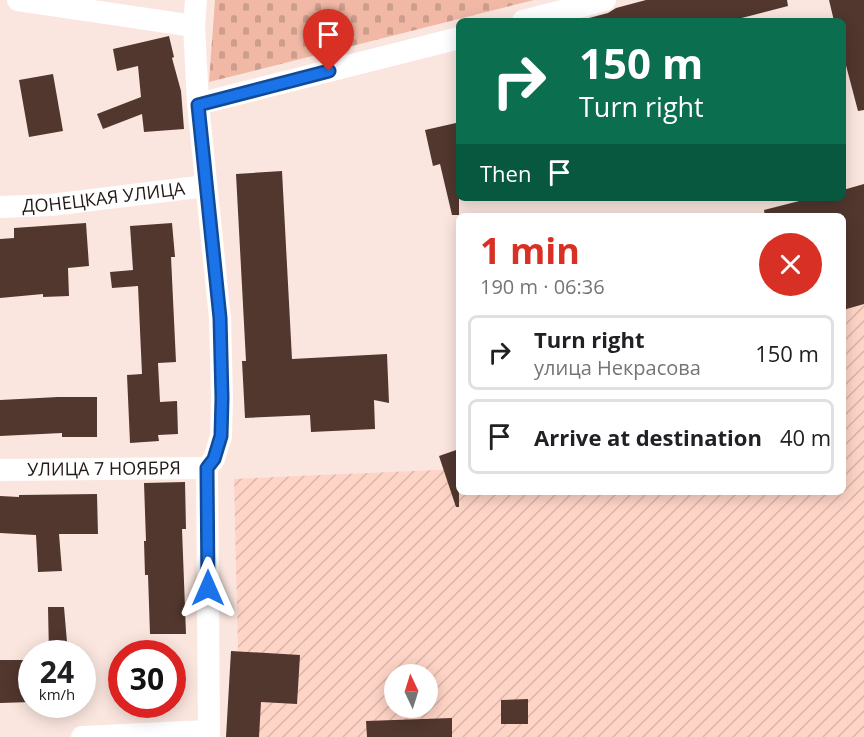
<!DOCTYPE html>
<meta charset="utf-8">
<style>
body{margin:0;font-family:"Open Sans",sans-serif;background:#f2f2f2;color:#202124;height:100vh;display:flex;flex-direction:column;font-size:22px;white-space:nowrap}
*{box-sizing:border-box;margin:0}
p{font-size:20px;color:#757577}
.icon{flex:none;width:33px;height:33px;fill:none;stroke:currentColor;stroke-width:2;stroke-linecap:round;stroke-linejoin:round}
.map{position:relative;flex:1;overflow:hidden}
.details{position:absolute;left:456px;top:213px;width:390px;height:282px;display:flex;flex-direction:column;background:#fff;border-radius:9px;box-shadow:0 3px 15px #0003}
.details>*{flex:none}
.guide{position:absolute;left:456px;top:18px;width:390px;height:183px;border-radius:9px;box-shadow:0 3px 15px #0003;background:#0b6e4f;color:#fff;overflow:hidden}
.needle{width:39px;rotate:356deg}
.controls{position:absolute;left:384px;top:664px;display:grid;gap:12px}
.controls a{display:grid;place-items:center;width:54px;height:54px;border-radius:50%;background:#fff;box-shadow:0 3px 15px #0003;font-size:30px}
.speed{position:absolute;left:18px;top:640px;display:flex;gap:12px;font-size:30px;font-weight:700;text-align:center}
.speed>*{display:grid;place-content:center;width:78px;height:78px;border-radius:50%;background:#fff;box-shadow:0 3px 15px #0003;line-height:1}
.speed small{font-size:15px;font-weight:400}
.speed .limit{border:9px solid #d22;background:#fff;color:#111}
.pin{position:absolute;display:grid;place-items:center;width:51px;height:51px;color:#fff;margin:-62px -26px;border-radius:50% 50% 50% 0;rotate:-45deg;box-shadow:0 0 6px #0007}
.pin .icon{rotate:45deg}
.me{position:absolute;width:66px;margin:-33px;rotate:0deg;stroke-linejoin:round;filter:drop-shadow(0 0 4px #0008)}
.turn{display:flex;align-items:center;gap:21px;height:126px;padding:0 24px;font-size:27px}
.turn .icon{width:78px;height:78px;stroke-width:2.5}
.turn b{display:block;font-size:42px;line-height:51px}
.then{display:flex;align-items:center;height:57px;padding:0 24px;background:#0003;gap:12px;font-size:22px}
.round{display:grid;place-items:center;flex:none;width:63px;height:63px;border-radius:32px;background:#f2f2f2}
.summary{display:flex;align-items:center;justify-content:space-between;height:102px;padding:0 24px}
h1{font-size:36px;font-weight:700;line-height:45px;color:#d93025}
ul{padding:0;list-style:none}
li{display:flex;align-items:center;gap:18px;height:75px;margin:0 12px 9px;padding:0 12px;border:3px solid #e0e0e0;border-radius:9px}
li div{flex:1}
li b{display:block;font-size:22px}
li em{font-style:normal}
.map>svg:first-child{display:block}
.industrial{fill:url(#industrial-furrows);fill-rule:evenodd}
.cemetery{fill:url(#cemetery-stones)}
.building{fill:#51372e}
.lines{fill:none;stroke-linecap:round;stroke-linejoin:round}
.minor{stroke:#fff;stroke-width:22}
.route-casing{stroke:#114b97;stroke-width:15}
.route{stroke:#1a73e8;stroke-width:10}
.labels{text-anchor:middle;stroke-width:6;stroke-linejoin:round;paint-order:stroke}
.street-label{font-size:18px;fill:#241915;stroke:#fff}
</style>
<div class="map">
<svg width="864" height="737" viewBox="0 0 864 737">
<defs>
<pattern id="industrial-furrows" width="10" height="10" patternUnits="userSpaceOnUse" patternTransform="scale(1.5)"><rect width="10" height="10" fill="#fed4c6"/><path d="M-1 1l2-2M0 10L10 0M9 11l2-2" fill="none" stroke="#dab5a9"/></pattern>
<pattern id="cemetery-stones" width="16" height="16" patternUnits="userSpaceOnUse" patternTransform="scale(1.5)"><rect width="16" height="16" fill="#f1b8a5"/><path d="M2 7V4a2 2 0 0 1 4 0v3zM10 15v-3a2 2 0 0 1 4 0v3z" fill="#ce9e8d"/></pattern>
</defs>
<rect width="100%" height="100%" fill="#fbe6df"/>
<path class="industrial" d="M864 258V737H240L234 479 459 469V492H843V263ZM394 675H428V708H394Z"/>
<path class="cemetery" d="M215 0H534L209 82Z"/>
<path class="building" d="M646 0H787L788 6 730 21H589V18L608 13 616 8Z
M829 0H864V110L858 111 843 54V21H834Z
M169 36 174 57 172 58 181 91 184 129 144 132 142 114 103 129 97 114 141 97 138 66 117 71 113 49Z
M53 74 63 131 29 137 19 80Z
M456 123 459 138V215H452L440 164 433 166 425 130Z
M282 171 292 359 387 354 389 403 374 400 375 429 311 432 310 415 245 418 242 361H246L236 174Z
M864 184V304L843 310V216H765L764 210 811 198H843V190Z
M86 223 89 266 68 268 69 296 43 297V294L0 298V239L14 238V228Z
M172 223 175 257H171L176 362 158 363 160 402 177 401 178 434 158 435 159 441 130 443 127 375 142 374 138 286 112 288 110 272 133 270 130 226Z
M58 397H97V437H62V433L0 436V400Z
M459 449V507H456L439 456Z
M185 482 186 529H182L186 634H150L148 575H145L144 541H146L144 483Z
M97 494 98 534H59L62 571 38 572 36 535 0 533V496L19 497V495Z
M48 607H64L68 654H49Z
M231 651 300 655 297 704 261 702 259 737H226Z
M0 660H32V702L0 703Z
M528 699V724H501V700Z
M452 718V737H367L366 721Z"/>
<g class="lines">
<g class="minor">
<path d="M18 0 194 26"/>
<path d="M196 0 194 26 198 104 220 318 222 398 221 436 214 459 207 468 209 737"/>
<path d="M523 21 605 0"/>
<path d="M198 104 459 38"/>
<path id="s1" d="M0 207 51 205 206 186"/>
<path id="s2" d="M0 470 207 468"/>
<path d="M82 737 209 731"/>
</g>
</g>
<g class="lines">
<defs>
<path id="route" d="M208 588 207 468 214 459 221 436 222 398 220 318 198 105 329 71"/>
</defs>
<use href="#route" class="route-casing"/>
<use href="#route" class="route"/>
</g>
<g class="labels">
<g class="street-label">
<text dy="6" stroke="none"><textPath href="#s1" startOffset="104">ДОНЕЦКАЯ УЛИЦА</textPath></text>
<text dy="6" stroke="none"><textPath href="#s2" startOffset="104">УЛИЦА 7 НОЯБРЯ</textPath></text>
</g>
</g>
</svg>
<div class="controls">
<a><svg class="needle" viewBox="-14 -14 28 28"><path d="M0-13l5 13h-10z" fill="#e53935"/><path d="M0 13l5-13h-10z" fill="#757577"/></svg></a>
</div>
<div class="speed"><div>24<small>km/h</small></div><div class="limit">30</div></div>
<div class="pin" style="left:329px;top:71px;background:#d93025"><svg class="icon" aria-label="arrive" viewBox="0 0 24 24"><path d="M6 21V4h12l-3 4 3 4H6"/></svg></div>
<svg class="me" style="left:208px;top:588px" viewBox="-20 -20 40 40"><path d="M0-17L14 15 0 8-14 15z" fill="#1a73e8" stroke="#fff" stroke-width="4"/></svg>
<div class="guide">
<div class="turn"><svg class="icon" aria-label="right" viewBox="0 0 24 24"><path d="M7 20v-9h11M14 6l5 5-5 5"/></svg><div><b>150 m</b>Turn right</div></div>
<div class="then">Then<svg class="icon" aria-label="arrive" viewBox="0 0 24 24"><path d="M6 21V4h12l-3 4 3 4H6"/></svg></div>
</div>
<section class="details">
<div class="summary"><div><h1>1 min</h1><p>190 m · 06:36</p></div><a class="round" style="background:#d93025;color:#fff"><svg class="icon" aria-label="close" viewBox="0 0 24 24"><path d="M6 6l12 12M18 6L6 18"/></svg></a></div>
<ul>
<li><svg class="icon" aria-label="right" viewBox="0 0 24 24"><path d="M7 20v-9h11M14 6l5 5-5 5"/></svg><div><b>Turn right</b><p>улица Некрасова</p></div><em>150 m</em></li>
<li><svg class="icon" aria-label="arrive" viewBox="0 0 24 24"><path d="M6 21V4h12l-3 4 3 4H6"/></svg><div><b>Arrive at destination</b></div><em>40 m</em></li>
</ul>
</section>
</div>
